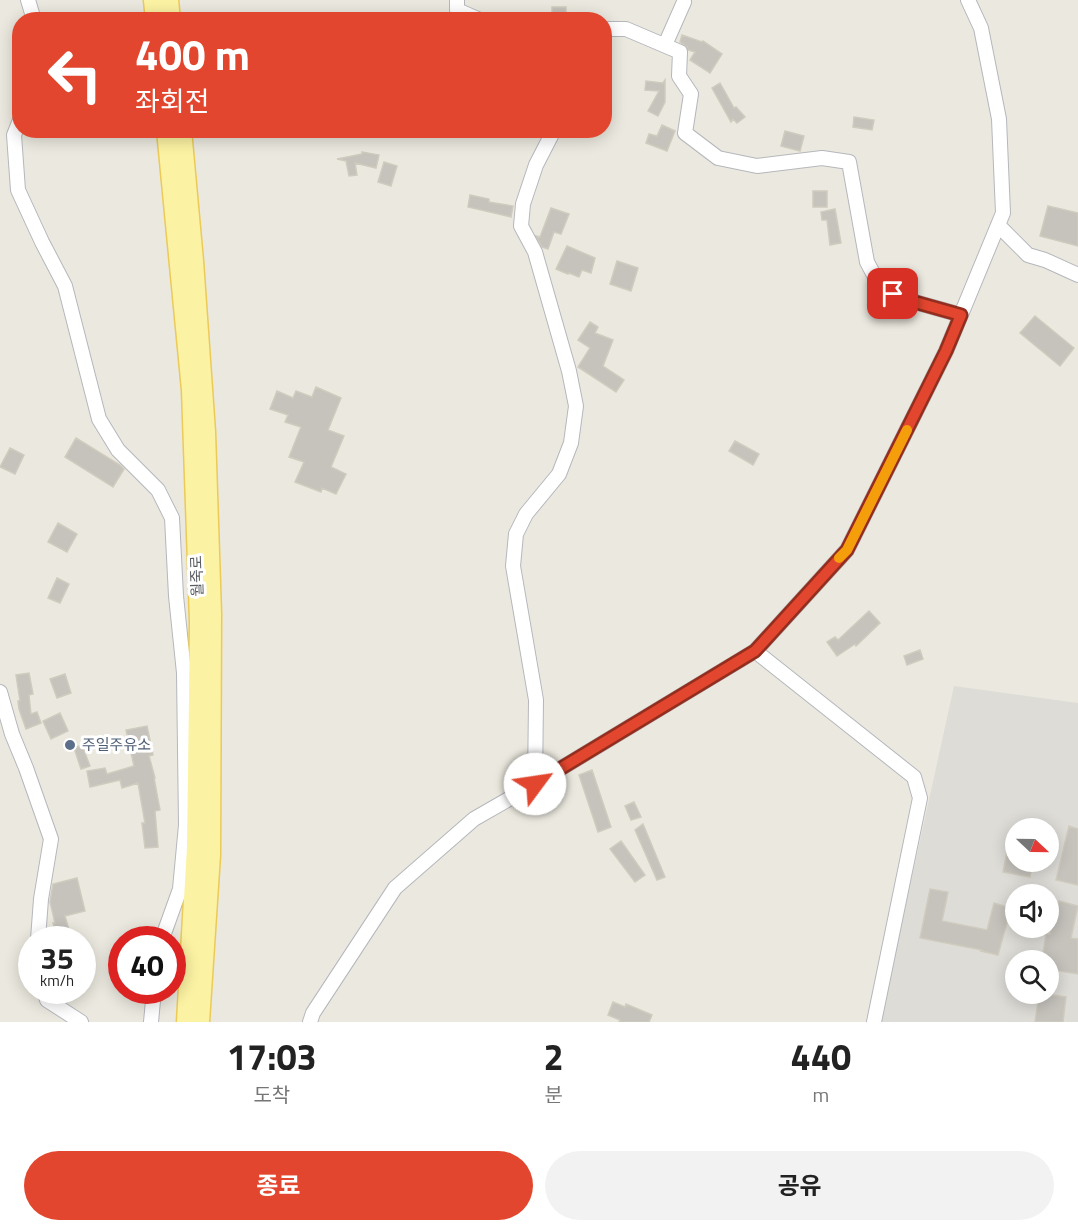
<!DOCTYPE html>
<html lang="ko">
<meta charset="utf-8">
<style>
body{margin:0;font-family:"Titillium Web","Noto Sans KR",sans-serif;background:#f2f2f2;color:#222;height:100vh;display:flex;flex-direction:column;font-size:22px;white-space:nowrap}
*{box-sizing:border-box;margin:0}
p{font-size:20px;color:#767676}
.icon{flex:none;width:33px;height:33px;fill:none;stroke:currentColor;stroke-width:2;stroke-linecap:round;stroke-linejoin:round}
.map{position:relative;height:1022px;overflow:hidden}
.side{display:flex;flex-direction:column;background:#fff;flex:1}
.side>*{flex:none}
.hud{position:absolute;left:12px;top:12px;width:600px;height:126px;border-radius:24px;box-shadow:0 3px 15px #0003;background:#e2462e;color:#fff;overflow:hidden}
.needle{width:39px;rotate:112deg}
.controls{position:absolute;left:1005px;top:818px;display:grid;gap:12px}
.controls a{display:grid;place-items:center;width:54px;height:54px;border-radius:50%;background:#fff;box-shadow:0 3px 15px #0003;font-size:30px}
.speed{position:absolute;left:18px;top:926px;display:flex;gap:12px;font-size:30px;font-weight:700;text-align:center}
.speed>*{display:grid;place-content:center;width:78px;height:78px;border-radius:50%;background:#fff;box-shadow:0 3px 15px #0003;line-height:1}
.speed small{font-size:15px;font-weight:400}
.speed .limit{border:9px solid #d22;background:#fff;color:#111}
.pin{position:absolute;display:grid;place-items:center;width:51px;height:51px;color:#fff;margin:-26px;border-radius:12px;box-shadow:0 3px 9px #0006}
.me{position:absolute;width:66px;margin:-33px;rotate:59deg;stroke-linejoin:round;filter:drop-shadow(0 0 4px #0008)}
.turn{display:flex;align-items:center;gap:21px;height:126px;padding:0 24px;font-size:27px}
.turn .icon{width:78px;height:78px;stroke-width:2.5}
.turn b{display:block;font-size:42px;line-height:51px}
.eta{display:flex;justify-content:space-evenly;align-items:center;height:102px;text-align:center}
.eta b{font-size:36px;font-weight:700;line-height:42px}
.cta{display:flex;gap:12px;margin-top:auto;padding:12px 24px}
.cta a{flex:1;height:69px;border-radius:36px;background:#e2462e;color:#fff;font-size:24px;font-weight:700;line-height:69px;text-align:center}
.cta a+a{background:#f2f2f2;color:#222}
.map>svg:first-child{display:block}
.industrial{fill:#dedcd7;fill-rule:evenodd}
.building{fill:#c6c3bd;stroke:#cfcbbe;stroke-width:1.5}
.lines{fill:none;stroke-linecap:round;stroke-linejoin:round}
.minor-casing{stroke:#b5b7bc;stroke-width:16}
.major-casing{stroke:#ebca58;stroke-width:21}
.minor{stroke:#fff;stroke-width:14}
.major{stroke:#fcf2a3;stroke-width:18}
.route-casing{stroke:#932e1e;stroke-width:15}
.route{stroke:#e2462e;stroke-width:10}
.slow{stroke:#f59e0b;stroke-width:10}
.service-dot{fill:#5c6f8a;stroke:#fff;stroke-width:2}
.labels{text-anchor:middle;stroke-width:6;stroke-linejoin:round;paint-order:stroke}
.street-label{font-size:15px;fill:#585b60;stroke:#fff}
.service-label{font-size:15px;fill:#4e5e75;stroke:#fff;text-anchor:start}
</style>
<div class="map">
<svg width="1078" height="1022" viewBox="0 0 1078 1022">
<rect width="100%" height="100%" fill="#ebe9df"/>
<path class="industrial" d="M954 686 1078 703V1022H880ZM1016 828H1048V861H1016ZM1016 894H1048V927H1016ZM1016 960H1048V993H1016Z"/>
<path class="building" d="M552 7H566V20H552Z
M682 35 702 42 703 41 722 54 710 73 690 60 695 52 688 50 687 47 680 42Z
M665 80V102L658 116 648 111 659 91 645 90 646 81 663 83Z
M720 83 734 108 736 107 745 117 737 123 733 119 731 122 712 88Z
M854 117 874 120 872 130 853 127Z
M662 125 675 131 667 151 646 143 649 134 657 136Z
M785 131 804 136 800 151 781 146Z
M362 152 379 155 376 168 355 163 357 175 349 176 346 161 337 159 362 154Z
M384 162 397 166 391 186 378 182Z
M813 191H827V207H813Z
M470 195 489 199V202L513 206 511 217 468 207Z
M1048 206 1078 213V246L1040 236Z
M551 208 569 214 561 234 554 232 548 249 542 247 536 236 540 237Z
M835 209 841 243 830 245 827 220H822L821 212Z
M567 246 595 258 591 273 582 270 579 277 569 273 568 274 556 269Z
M617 261 638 268 631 291 610 284Z
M1035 316 1074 348 1060 366 1020 333Z
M590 322 598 327 595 333 613 340 603 366 624 380 616 392 578 367 590 348 578 340Z
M316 387 341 398 328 430 344 436 331 467 346 474 336 494 322 488 321 492 295 482 304 462 289 457 301 427 285 422 288 415 270 409 277 391 293 398 296 391 312 397Z
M76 438 120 465 124 469 113 487 65 457Z
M735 441 759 454 753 465 729 451Z
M10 448 24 455 15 474 0 467Z
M58 523 77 534 67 552 48 542Z
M57 578 69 584 60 603 48 598Z
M869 611 880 623 856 646 855 644 837 656 827 642 835 637 838 640Z
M920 650 923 659 907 665 904 656Z
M29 673 33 694 29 695 31 714 37 712 41 723 26 729 19 709 18 701H20L16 675Z
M65 674 71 693 57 698 50 679Z
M60 713 68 731 51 739 43 721Z
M147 726 153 755 149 756 155 778H154L160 810 155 811 158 847 145 848 142 823H145L138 783 122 788 120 780 90 787 87 771 105 768 107 774 134 766 126 730Z
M82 745 90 766 81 769 74 748Z
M592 770 611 827 598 832 579 775Z
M634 802 641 817 631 820 625 806Z
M643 824 665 877 657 880 635 830Z
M1069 826 1078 829V885L1056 880Z
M1011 832H1016V861H1033L1030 877 1003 872Z
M621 841 645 875 635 882 610 849Z
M77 878 85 911 65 916 71 937 58 939 53 923H55L50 902 53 884Z
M930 889 948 892 942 921 987 930 994 903 1011 908 998 955 981 951 982 950 920 938Z
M1059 901 1078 906 1071 938 1078 939V974L1048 969V960H1042L1046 934H1050Z
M1039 993 1066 997 1063 1022H1035Z
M613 1002 625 1007 626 1004 652 1015 649 1022H619L620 1020 608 1015Z"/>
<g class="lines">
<defs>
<path id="minor" d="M28 0 34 20
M457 0V10L480 20
M604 32 606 29H626L680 52 679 76 691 94 685 133 718 158 757 166 822 158 849 162 867 262 882 290 904 299 961 315
M665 45 684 2
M20 120 14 135 18 190 42 242 65 286 99 419 118 450 158 490 172 518 176 596 184 673 186 825 180 889 162 939
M998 225 1028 255 1045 260 1078 275
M755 651 914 777 920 798 874 1022
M0 692 12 734 26 768 51 839 41 899 38 939
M535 784 536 700 513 566 516 534 526 514 559 474 571 443 576 406 569 371 535 252 521 226 523 204 536 165 554 130
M44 990 47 1000 81 1022
M151 1022 154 990
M310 1022 313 1013 395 888 474 819 535 784 755 651 847 550 946 351 1003 213 999 119 981 28 968 0"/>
<path id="major" d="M153 0 155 20
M169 0 171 20
M166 130 191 390 199 621 196 847 186 1022
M182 130 194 261 206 432 212 614 211 855 200 1022"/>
</defs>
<use href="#minor" class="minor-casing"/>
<use href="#major" class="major-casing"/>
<use href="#minor" class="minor"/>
<use href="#major" class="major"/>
</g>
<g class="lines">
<defs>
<path id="route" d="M535 784 755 651 847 550 946 351 961 315 904 299 893 294"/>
</defs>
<use href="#route" class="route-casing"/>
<use href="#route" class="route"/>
<path class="slow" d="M839 558 847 550 907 430"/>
</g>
<circle class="service-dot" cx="70" cy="745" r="6"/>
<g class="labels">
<g class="street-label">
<text transform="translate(197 576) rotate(-92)" y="5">월죽로</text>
</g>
<g class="service-label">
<text x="82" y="750">주일주유소</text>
</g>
</g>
</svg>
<div class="controls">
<a><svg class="needle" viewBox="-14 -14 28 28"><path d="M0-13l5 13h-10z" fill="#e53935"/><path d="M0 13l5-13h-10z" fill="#767676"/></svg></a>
<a><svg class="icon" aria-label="sound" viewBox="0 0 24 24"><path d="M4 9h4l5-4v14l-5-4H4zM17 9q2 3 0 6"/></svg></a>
<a><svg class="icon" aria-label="search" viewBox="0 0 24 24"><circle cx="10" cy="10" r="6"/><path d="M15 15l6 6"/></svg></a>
</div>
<div class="speed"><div>35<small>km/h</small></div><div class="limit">40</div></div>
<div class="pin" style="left:893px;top:294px;background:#d93025"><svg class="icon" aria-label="arrive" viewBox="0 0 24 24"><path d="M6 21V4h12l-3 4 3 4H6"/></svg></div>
<svg class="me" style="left:535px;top:784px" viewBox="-20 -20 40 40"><circle r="19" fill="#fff"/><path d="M0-13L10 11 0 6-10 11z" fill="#e2462e"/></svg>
<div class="hud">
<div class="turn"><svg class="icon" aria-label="left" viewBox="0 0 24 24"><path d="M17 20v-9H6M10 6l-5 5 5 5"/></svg><div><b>400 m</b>좌회전</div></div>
</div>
</div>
<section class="side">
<div class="eta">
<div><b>17:03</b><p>도착</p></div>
<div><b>2</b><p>분</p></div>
<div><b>440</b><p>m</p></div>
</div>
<div class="cta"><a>종료</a><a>공유</a></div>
</section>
